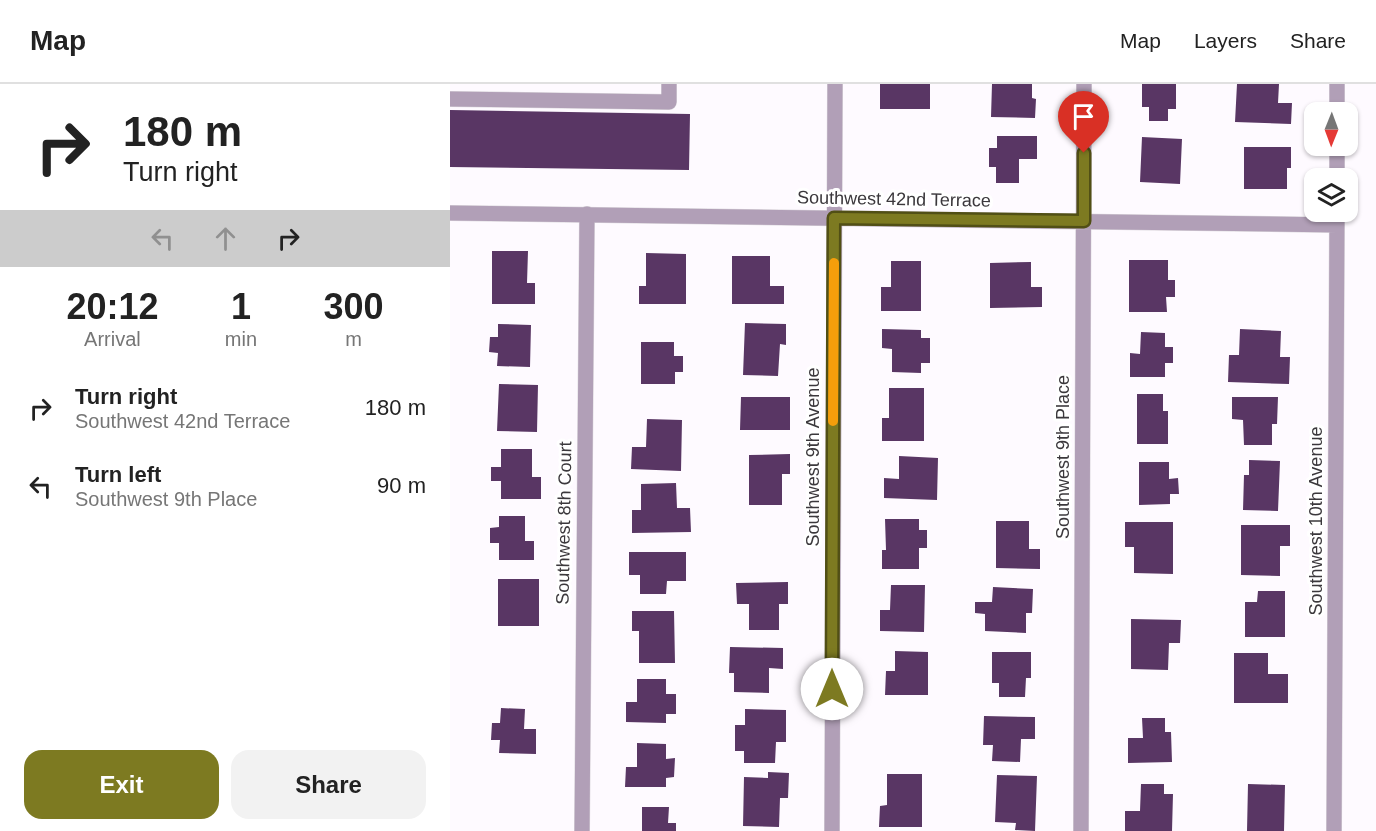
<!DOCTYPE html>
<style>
body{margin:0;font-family:Helvetica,sans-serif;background:#f2f2f2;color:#222;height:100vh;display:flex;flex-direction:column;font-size:22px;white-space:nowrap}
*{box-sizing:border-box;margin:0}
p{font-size:20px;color:#767676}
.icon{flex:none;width:33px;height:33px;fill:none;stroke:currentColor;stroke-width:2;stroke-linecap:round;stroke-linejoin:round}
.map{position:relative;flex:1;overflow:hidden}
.panel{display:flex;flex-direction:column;background:#fff;width:450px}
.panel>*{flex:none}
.top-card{background:#fff;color:#222;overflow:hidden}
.needle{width:39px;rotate:181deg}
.controls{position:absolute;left:854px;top:18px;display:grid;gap:12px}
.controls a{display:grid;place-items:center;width:54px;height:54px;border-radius:12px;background:#fff;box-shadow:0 2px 4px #0004;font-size:30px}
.pin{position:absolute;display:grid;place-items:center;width:51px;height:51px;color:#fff;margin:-62px -26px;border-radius:50% 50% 50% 0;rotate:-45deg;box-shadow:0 0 6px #0007}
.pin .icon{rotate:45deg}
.me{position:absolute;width:66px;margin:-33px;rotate:0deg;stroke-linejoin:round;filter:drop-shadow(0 0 4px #0008)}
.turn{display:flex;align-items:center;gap:21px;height:126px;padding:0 24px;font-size:27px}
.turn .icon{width:78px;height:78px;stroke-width:2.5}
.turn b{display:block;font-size:42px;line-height:51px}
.lanes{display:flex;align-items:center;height:57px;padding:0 24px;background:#0003;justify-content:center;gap:30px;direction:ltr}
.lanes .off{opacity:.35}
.eta{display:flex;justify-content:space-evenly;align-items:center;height:102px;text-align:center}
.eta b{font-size:36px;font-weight:700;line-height:42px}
.primary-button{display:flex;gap:12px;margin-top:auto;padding:12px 24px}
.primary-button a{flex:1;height:69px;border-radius:18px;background:#7d7a21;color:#fff;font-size:24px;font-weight:700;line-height:69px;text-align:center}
.primary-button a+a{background:#f2f2f2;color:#222}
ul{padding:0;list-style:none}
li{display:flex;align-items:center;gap:18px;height:78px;padding:0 24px}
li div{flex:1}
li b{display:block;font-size:22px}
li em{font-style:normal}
header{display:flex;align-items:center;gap:36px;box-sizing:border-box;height:84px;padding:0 30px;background:#fff;border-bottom:2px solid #e0e0e0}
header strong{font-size:28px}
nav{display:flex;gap:33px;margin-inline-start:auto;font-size:21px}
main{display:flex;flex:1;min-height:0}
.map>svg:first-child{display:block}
.building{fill:#593664}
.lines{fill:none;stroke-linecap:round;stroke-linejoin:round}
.minor-casing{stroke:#dbd7dc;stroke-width:16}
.minor{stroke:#b19fb7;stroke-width:15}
.route-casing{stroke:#514f15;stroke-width:15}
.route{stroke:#7d7a21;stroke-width:10}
.slow{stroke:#f59e0b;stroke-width:10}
.labels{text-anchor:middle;stroke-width:6;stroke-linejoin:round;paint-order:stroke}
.street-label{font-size:18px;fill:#3b383c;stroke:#fff}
</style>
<header>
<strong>Map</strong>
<nav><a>Map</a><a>Layers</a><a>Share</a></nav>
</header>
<main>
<section class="panel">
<div class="top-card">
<div class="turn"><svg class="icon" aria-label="right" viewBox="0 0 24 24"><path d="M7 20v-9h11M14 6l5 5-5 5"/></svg><div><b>180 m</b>Turn right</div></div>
<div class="lanes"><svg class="icon off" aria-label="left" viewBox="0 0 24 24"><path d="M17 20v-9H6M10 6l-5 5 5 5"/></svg><svg class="icon off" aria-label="ahead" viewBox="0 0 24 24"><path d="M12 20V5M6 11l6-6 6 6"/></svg><svg class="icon" aria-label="right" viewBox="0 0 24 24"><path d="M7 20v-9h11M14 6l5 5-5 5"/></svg></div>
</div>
<div class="eta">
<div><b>20:12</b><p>Arrival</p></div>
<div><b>1</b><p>min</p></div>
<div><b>300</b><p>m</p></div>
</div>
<ul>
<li><svg class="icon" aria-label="right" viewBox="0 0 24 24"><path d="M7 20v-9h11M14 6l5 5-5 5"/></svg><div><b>Turn right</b><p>Southwest 42nd Terrace</p></div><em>180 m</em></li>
<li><svg class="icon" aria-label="left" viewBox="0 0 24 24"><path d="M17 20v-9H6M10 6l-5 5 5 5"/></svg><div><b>Turn left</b><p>Southwest 9th Place</p></div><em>90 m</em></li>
</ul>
<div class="primary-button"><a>Exit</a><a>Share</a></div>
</section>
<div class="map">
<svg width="926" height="747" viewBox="0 0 926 747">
<rect width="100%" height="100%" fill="#fefaff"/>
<path class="building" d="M430 0H480V25H430Z
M542 0H582V14L586 15 585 34 541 33Z
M692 0H726V25H718V37H699V23H692Z
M787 0H829L828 19H842L841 40 785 38Z
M0 26 240 30 239 86 0 83Z
M547 52H587V75H569V99H546V83H539V64H547Z
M692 53 732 55 730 100 690 98Z
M794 63H841V84H837V105H794Z
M42 167H78L77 199H85V220H42Z
M196 169 236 170V220H189V202H196Z
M282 172H320V202H334V220H282Z
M679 176H718V196H725V213H716L717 228H679Z
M441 177H471V227H431V203H441Z
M581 178V203H592V223L540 224V179Z
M295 239 336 240V261L330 260 328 292 293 291Z
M48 240 81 241 80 283 47 282 48 269 39 268 40 253H48Z
M432 245 471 246V254H480V279H471V289L442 288V265L432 264Z
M790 245 831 247 830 273H840L839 300 778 298 779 271H789Z
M691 248 715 249V263H723V279H715V293H680V269L690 270Z
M191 258H224V272H233V288H225V300H191Z
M49 300 88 301 87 348 47 347Z
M439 304H474V357H432V334H439Z
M687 310H713V327H718V360H687Z
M291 313H340V346H290Z
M782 313H828L827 340H822V361H794L793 336 782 335Z
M197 335 232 336 231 387 181 385 182 363H196Z
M51 365H82V393H91V415H51V397H41V383H51Z
M340 370V390H332V421H299V371Z
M449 372 488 374 487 416 434 414V394L449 395Z
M799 376 830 377 828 427 793 426 794 391H799Z
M689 378H719V395L728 394 729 410H720V420L689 421Z
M226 399 227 424H240L241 448 182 449V426H191V400Z
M49 432H75V457H84V476H49V459H40V444L49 443Z
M435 435H469V446H477V464H469V485H432V466H436Z
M546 437H579V465H590V485L546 484Z
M675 438H723V490L684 489V463H675Z
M791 441H840V462H830V492L791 491Z
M179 468H236V497H217L216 510H190V491H179Z
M48 495H89V542H48Z
M338 498V520H329V546H299V520H287L286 499Z
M441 501H475L474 548 430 547V526H440Z
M543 503 583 505 582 529H576V549L535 547V530L525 529V518H542Z
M808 507H835V553H795V518H807Z
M182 527H224L225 579H189V547H182Z
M681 535 731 536 730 559H719L718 586 681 585Z
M280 563 333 564V585L319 584V609L284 608V589H279Z
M445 567 478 568V611H435L436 587H445Z
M542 568H581V594H576L575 613H549V599H542Z
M784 569H818V590H838V619H784Z
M187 595H216V610H226V630H216V639L176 638V618H187Z
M51 624 75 625 74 645H86V670L49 669 50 656H41L42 639H50Z
M295 625 336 626V658H326L325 679H294V667H285V641H295Z
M534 632 585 633V655H571L570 678 542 677 543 661H533Z
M692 634H715V648H721L722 678 678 679V654H693Z
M187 659 216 660V675L225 674 224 693 216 694V703H175L176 683H187Z
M318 688 339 689 338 714H330L329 743 293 742 294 693 318 694Z
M437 690H472V743H429L430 722 437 721Z
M547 691 587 692 585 747 565 746 566 739 545 738Z
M691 700H714V710H723L722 747H675V727H690Z
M798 700 835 701 834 747H797Z
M192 723H219L218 739H226V747H192Z"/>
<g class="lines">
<defs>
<path id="minor" d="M0 15 219 18V0
M887 28V0
M887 94V62
M0 129 887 141
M132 747 137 130
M382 747 385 0
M631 747 634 0
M884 747 887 128"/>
</defs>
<use href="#minor" class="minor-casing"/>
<use href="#minor" class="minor"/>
</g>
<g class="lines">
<defs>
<path id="route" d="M382 605 384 134 634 137V69"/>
</defs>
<use href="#route" class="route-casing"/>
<use href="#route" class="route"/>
<path class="slow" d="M383 337 384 179"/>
</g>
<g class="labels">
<g class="street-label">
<text transform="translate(444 115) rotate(1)" y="6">Southwest 42nd Terrace</text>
<text transform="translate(363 373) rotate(-90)" y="6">Southwest 9th Avenue</text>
<text transform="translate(613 373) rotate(-90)" y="6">Southwest 9th Place</text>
<text transform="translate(866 437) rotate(-90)" y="6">Southwest 10th Avenue</text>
<text transform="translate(114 439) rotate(-89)" y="6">Southwest 8th Court</text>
</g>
</g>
</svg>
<div class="controls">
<a><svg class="needle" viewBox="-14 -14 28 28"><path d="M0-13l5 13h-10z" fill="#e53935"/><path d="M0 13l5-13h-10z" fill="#767676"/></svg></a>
<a><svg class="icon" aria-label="layers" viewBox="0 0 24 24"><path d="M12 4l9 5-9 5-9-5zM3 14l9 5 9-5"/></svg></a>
</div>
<div class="pin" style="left:634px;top:69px;background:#d93025"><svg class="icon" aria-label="arrive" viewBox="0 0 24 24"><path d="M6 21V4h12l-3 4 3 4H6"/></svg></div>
<svg class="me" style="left:382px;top:605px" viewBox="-20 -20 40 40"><circle r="19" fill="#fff"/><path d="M0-13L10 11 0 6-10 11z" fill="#7d7a21"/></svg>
</div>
</main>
